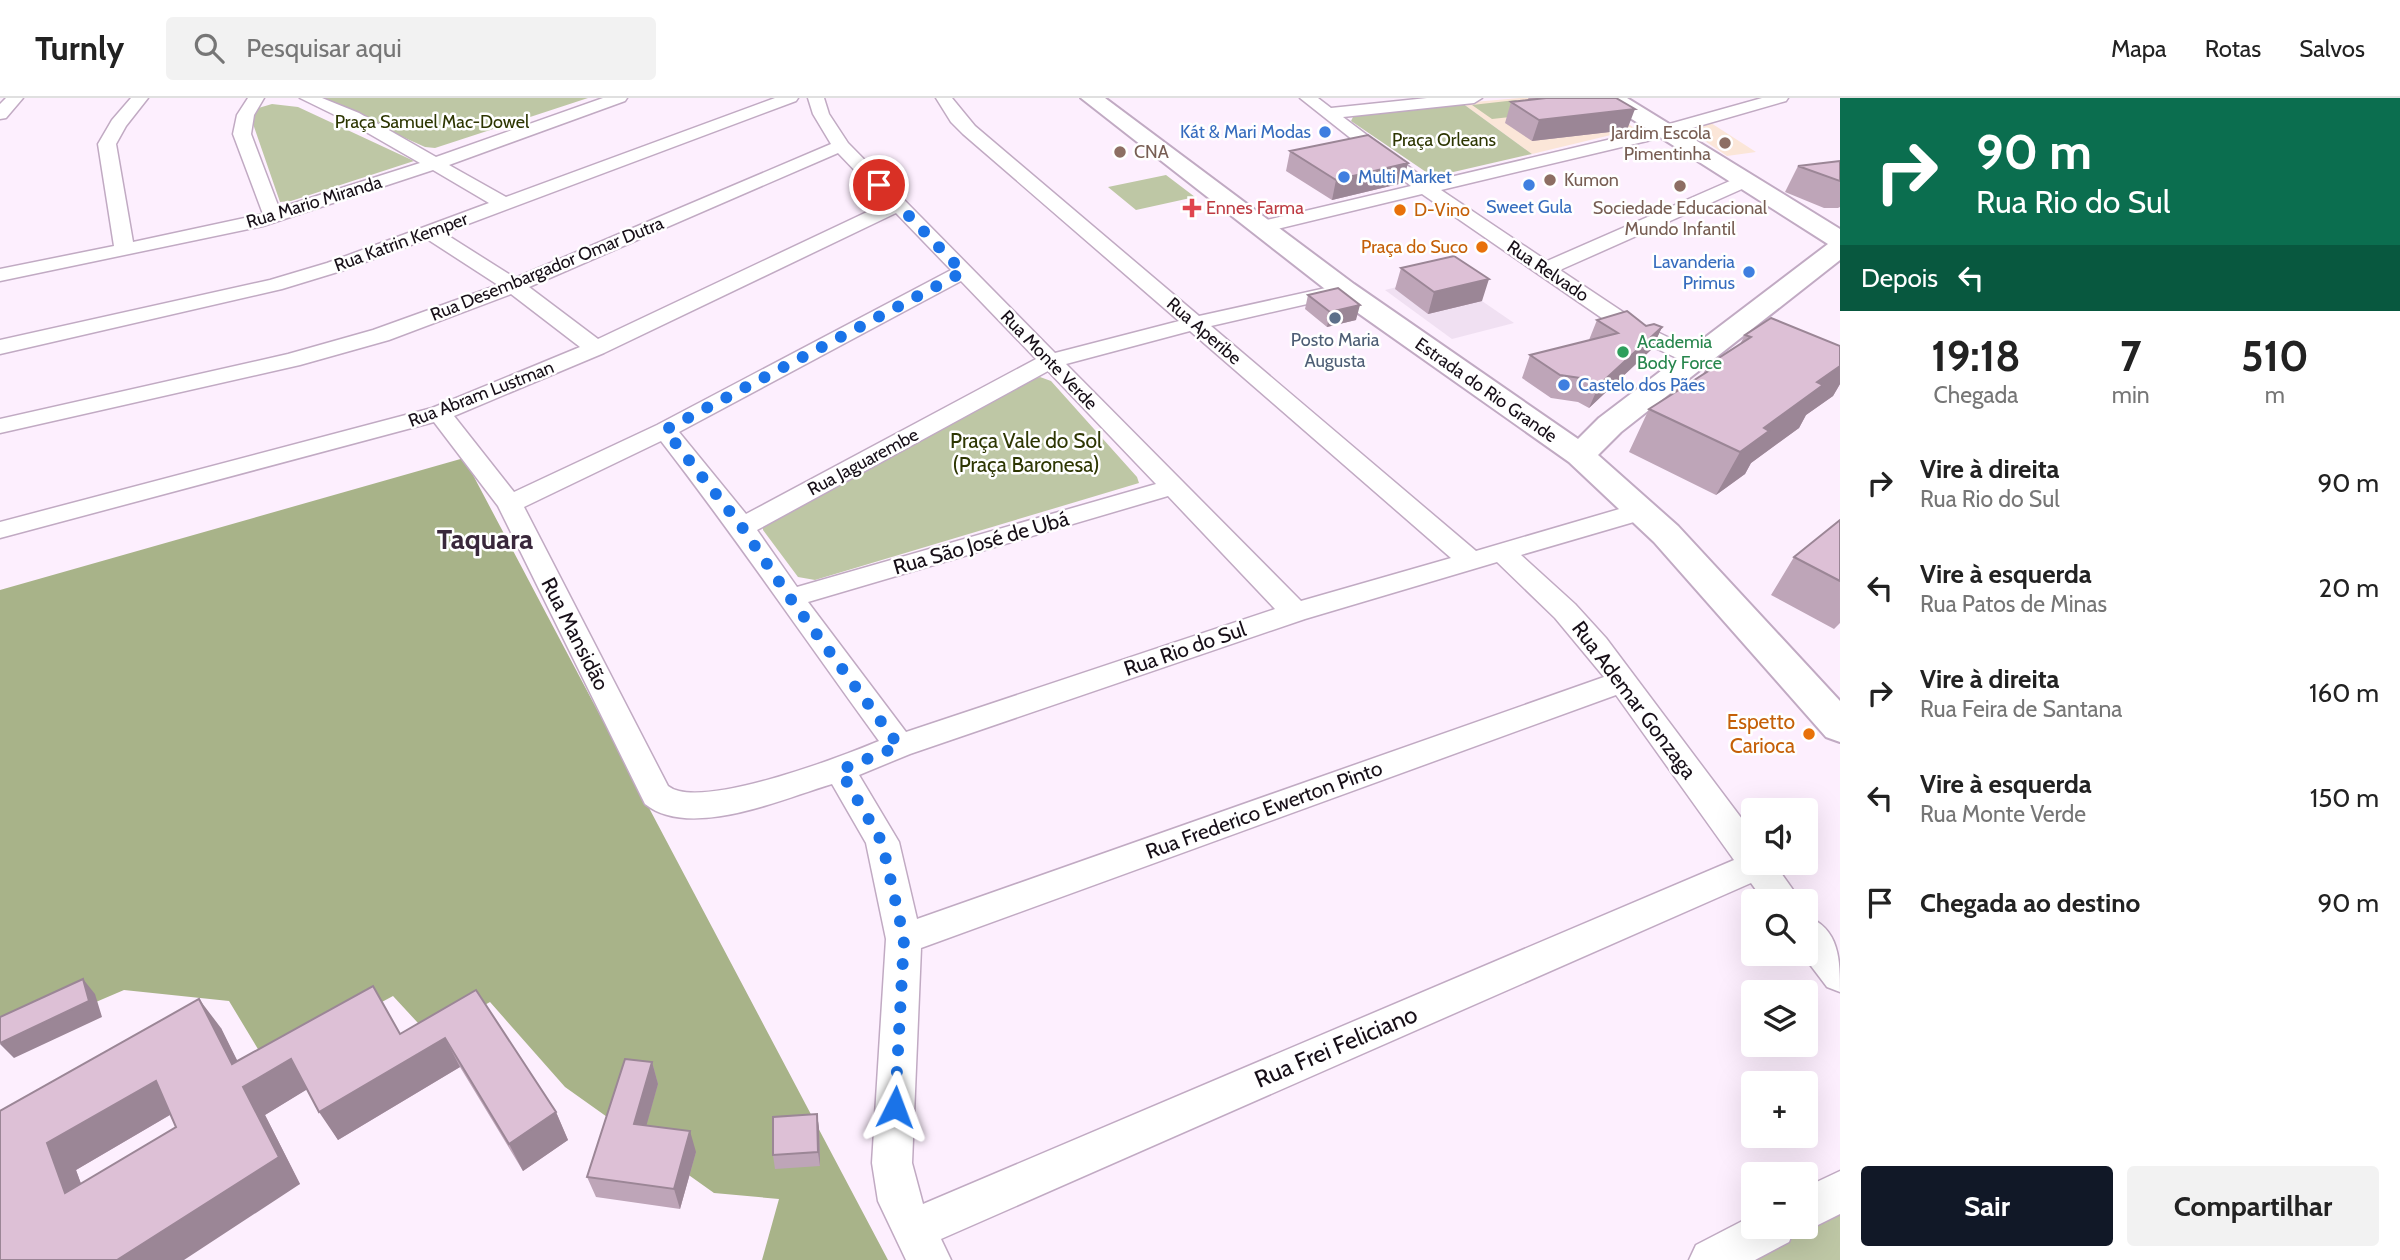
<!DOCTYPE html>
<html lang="pt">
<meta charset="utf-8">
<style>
body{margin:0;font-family:Cabin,sans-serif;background:#f2f2f2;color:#222;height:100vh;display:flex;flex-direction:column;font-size:26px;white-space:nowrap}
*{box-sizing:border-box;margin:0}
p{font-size:23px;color:#767676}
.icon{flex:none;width:38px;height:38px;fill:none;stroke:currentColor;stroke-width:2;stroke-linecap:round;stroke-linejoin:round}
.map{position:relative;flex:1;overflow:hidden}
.panel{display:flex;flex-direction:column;background:#fff;width:560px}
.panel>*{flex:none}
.hud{background:#0b6e4f;color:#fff;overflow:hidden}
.buttons{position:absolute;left:1741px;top:700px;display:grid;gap:14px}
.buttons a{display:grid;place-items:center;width:77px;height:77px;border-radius:7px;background:#fff;box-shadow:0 7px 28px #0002;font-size:35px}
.pin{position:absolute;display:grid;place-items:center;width:60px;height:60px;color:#fff;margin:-30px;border:4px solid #fff;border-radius:50%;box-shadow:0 2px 7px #0007}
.me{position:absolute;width:77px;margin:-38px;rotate:3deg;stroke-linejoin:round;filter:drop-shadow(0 0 5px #0008)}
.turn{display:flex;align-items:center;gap:24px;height:147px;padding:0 21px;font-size:32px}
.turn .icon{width:91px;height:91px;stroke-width:2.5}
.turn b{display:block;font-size:49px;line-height:60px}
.then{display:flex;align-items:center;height:66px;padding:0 21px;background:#0003;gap:14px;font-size:26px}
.eta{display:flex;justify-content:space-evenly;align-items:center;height:119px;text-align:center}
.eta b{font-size:42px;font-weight:800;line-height:49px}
.cta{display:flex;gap:14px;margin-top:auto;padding:14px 21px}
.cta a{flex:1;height:80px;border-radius:7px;background:#111827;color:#fff;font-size:28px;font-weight:800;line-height:80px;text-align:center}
.cta a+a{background:#f2f2f2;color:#222}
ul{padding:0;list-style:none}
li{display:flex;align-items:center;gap:21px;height:105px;padding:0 21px}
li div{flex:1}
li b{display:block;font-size:26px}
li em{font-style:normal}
header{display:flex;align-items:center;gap:42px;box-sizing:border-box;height:98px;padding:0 35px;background:#fff;border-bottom:2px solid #e0e0e0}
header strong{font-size:33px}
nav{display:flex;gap:38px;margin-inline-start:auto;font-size:24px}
.search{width:490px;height:63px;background:#f2f2f2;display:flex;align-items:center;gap:18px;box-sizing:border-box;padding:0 24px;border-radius:7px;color:#767676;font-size:26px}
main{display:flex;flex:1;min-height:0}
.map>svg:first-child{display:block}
.commercial{fill:#f0e0f2}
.education{fill:#fbe6d8}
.green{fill:#bec7a5}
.forest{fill:#a8b389}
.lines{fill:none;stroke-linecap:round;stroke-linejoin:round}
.street-casing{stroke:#c1aac3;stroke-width:3}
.secondary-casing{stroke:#c1aac3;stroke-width:4}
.street{fill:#fff;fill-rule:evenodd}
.secondary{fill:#fff;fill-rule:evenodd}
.wall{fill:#bea5b8;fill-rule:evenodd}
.shaded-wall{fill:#9b8696}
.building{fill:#ddc0d6;stroke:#9b8696;stroke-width:2;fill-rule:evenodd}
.route{stroke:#1a73e8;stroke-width:12;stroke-dasharray:0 21.6}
.shop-dot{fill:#3f7fe0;stroke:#fff;stroke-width:2.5}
.education-dot{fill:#8d6e63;stroke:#fff;stroke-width:2.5}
.health-dot{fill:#e0444e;stroke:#fff;stroke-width:2.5}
.food-dot{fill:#e8710a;stroke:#fff;stroke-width:2.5}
.service-dot{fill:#5c6f8a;stroke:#fff;stroke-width:2.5}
.leisure-dot{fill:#2e9e5b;stroke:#fff;stroke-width:2.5}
.labels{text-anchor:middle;stroke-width:5;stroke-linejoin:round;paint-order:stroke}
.far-park-label{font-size:18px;fill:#2d3602;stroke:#fff}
.far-shop-label{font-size:18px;fill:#366cbe;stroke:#fff;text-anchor:end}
.far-education-label{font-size:18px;fill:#785e54;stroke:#fff;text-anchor:start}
.far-street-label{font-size:18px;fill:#170f18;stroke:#fff}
.far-health-label{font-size:18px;fill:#be3a42;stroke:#fff;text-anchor:start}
.far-food-label{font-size:18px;fill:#c56008;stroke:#fff;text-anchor:start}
.far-service-label{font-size:18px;fill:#4e5e75;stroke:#fff}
.far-leisure-label{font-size:18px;fill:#27864d;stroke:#fff;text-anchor:start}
.park-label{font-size:21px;fill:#2d3602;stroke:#fff}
.street-label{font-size:21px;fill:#170f18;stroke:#fff}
.food-label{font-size:21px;fill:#c56008;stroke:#fff;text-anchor:end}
.near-street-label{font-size:24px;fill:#170f18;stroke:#fff}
.district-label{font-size:28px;font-weight:bold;fill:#39273b;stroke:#fff}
</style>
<header>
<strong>Turnly</strong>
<div class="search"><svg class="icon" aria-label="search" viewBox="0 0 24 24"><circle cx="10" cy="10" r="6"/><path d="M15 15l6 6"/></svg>Pesquisar aqui</div>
<nav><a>Mapa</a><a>Rotas</a><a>Salvos</a></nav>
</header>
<main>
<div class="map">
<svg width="1840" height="1162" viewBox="0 0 1840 1162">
<rect width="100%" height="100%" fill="#fdeffe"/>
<path class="commercial" d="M1444 177 1514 225 1452 241 1385 192Z"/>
<path class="education" d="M1520 0H1588L1636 31 1532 56 1462 5Z
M1711 25 1756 54 1727 58 1690 33Z"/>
<path class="green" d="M323 0H588L435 50 425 49 325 4Z
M1516 2 1537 16 1492 21 1472 7Z
M1462 5 1532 56 1449 75 1426 74 1351 23 1353 19 1360 17Z
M272 6 298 9 414 63 291 103 280 104 252 23 255 11Z
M1166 77 1195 99 1136 112 1108 89Z
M1040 279 1051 283 1137 379 1139 385 815 482 798 479 763 432V425L1031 282Z
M1840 1097V1162H1718L1780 1129H1806Z"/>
<path class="forest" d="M464 360 888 1162H762L779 1101 714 1095 565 989 490 904 430 938 393 898 267 966 229 903 124 892 0 945V492Z"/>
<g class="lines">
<defs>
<path id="street" d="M6 0H23L6 20 0 21V6Z
M131 0H148L126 28 116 46 133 144 263 116 233 36 237 17 248 0H264L254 17 251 36 279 110 420 65 347 23 300 0H322L359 15 436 59 603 0H627L625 3 449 67 506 99 775 0H798L796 3 444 135 515 180 831 46 813 16 808 0H824L829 16 848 45 1055 255 1179 223 963 36 951 24 936 0H952L975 28 1199 218 1344 186 1351 188 1354 192 1351 196 1211 228 1476 453 1633 407 1642 405 1651 407 1655 413 1651 419 1521 457 1575 506 1606 540 1754 737V765H1774L1801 803H1764L1751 785 941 1141 951 1162H906L878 1103 872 1065 886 841 866 745 832 686C782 701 690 742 645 706L498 408 434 324 0 440V424L432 310 580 249 511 196 389 242 300 267 0 335V321L288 256 373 232 498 187 427 141 341 173 282 191 0 256V242L270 182 327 165 489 105 433 72 263 128 0 183V171L114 148 98 46 112 22ZM838 55 886 105 598 241 529 189ZM896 115 951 172 657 327 514 394 454 318 604 255ZM961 183 1036 261 746 416 679 334ZM1190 233 1451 460 1301 503 1066 266ZM1048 273 1156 386 797 489 757 432ZM661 343C737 441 806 543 879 643 841 659 699 713 668 688L524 409ZM1168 398 1275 511 906 634 808 504ZM1497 464 1555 520 1604 579 917 821 899 744 859 677 910 656 1305 521ZM1616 597 1734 762 923 1106 912 1065 921 850Z
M1300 0H1318L1331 10 1427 0H1482L1474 5 1343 19 1429 84 1637 35 1762 0H1788L1786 3 1647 43 1441 92 1547 163 1739 79H1751L1754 83 1751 87 1560 172 1641 226 1702 256 1705 261 1702 266 1694 268 1625 236 1422 96 1261 135 1254 133 1251 129 1254 125 1411 88Z
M1806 818C1840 831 1840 862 1840 894L1827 889 1802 856H1806Z
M1840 1073V1116L1806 1133 1796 1129H1806V1089Z
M1754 1117V1129H1795L1789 1144 1755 1162H1689L1696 1147Z"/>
<path id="secondary" d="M1081 0H1105L1354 186 1578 341 1599 320 1828 146 1605 4 1601 0H1627L1840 131V162L1621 334 1598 357 1678 428 1840 603V644L1826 639 1654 444 1569 364 1334 198Z"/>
</defs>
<use href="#street" class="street-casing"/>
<use href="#secondary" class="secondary-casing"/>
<use href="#street" class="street"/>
<use href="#secondary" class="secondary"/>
</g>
<path class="wall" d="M1528 0H1616L1627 32 1532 43 1505 25 1511 4 1529 2Z
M1290 53 1403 85 1332 102 1286 73Z
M1840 63V109L1838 110H1824L1785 94 1798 68Z
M1401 170 1482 203 1428 216 1395 191Z
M1308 197 1356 222 1327 229 1305 211Z
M1597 222 1662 229 1652 251 1589 310 1578 304 1551 300 1522 280 1530 257 1589 242Z
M1745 237 1840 248V286L1833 298 1806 317 1799 330 1751 365 1745 376 1716 397 1629 354 1649 311 1703 276 1708 267 1740 246Z
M1840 422V525L1834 531 1771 497 1794 459Z
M476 892 556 1014 568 1042 523 1073 460 969 338 1042 307 991 265 1017 300 1086 0 1162V1013L221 930 237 963 400 936ZM170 1017 176 1029 81 1086 76 1072Z
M652 964 658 986 646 1028 696 1054 680 1111 596 1099 587 1079Z
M817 1016 819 1030 820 1068 775 1071 773 1057Z"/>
<path class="shaded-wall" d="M1635 11 1627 32 1532 43 1539 22Z
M1408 65 1403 85 1332 102 1336 82Z
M1489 181 1482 203 1428 216 1434 194Z
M1360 207 1356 222 1327 229 1330 214Z
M1662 229 1652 251 1589 310 1599 287Z
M1840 268V286L1833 298 1806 317 1799 330 1751 365 1745 376 1716 397 1740 354 1764 330 1817 284Z
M83 881 95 896 102 919 14 960 0 946Z
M199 901 221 930 249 986 291 961 311 989 265 1017 300 1086 184 1162H117L232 966Z
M445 940 460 969 338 1042 319 1014Z
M652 964 658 986 641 1047 634 1026Z
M156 983 180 1011 76 1072 94 1121 65 1095 47 1045Z
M556 1014 568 1042 523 1073 509 1046Z
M817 1016 819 1030 820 1068 818 1054Z
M690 1033 696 1054 680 1111 674 1091Z"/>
<path class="building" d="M1546 0H1616L1635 11 1539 22 1511 4Z
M1368 37 1408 65 1336 82 1290 53Z
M1840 63V83L1798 68Z
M1454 158 1489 181 1434 194 1401 170Z
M1338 190 1360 207 1330 214 1308 197Z
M1627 213 1646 228 1654 226 1662 229 1599 287 1587 281 1560 277 1530 257 1618 235 1597 222Z
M1771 220 1840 248V268L1817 284 1823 287 1764 330 1769 333 1740 354 1649 311 1713 270 1708 267 1751 239 1745 237Z
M1840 422V483L1794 459Z
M83 881 89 903 0 945V919Z
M373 888 400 936 476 892 556 1014 509 1046 445 940 319 1014 291 961 243 989 279 1059 117 1162H0V1013L199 901 232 966ZM156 983 176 1029 65 1095 47 1045Z
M625 961 652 964 634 1026 690 1033 674 1091 587 1079Z
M817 1016 818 1054 773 1057V1019Z"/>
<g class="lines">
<path class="route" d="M879 87 963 174 665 332 742 429 790 500 899 648 840 672 882 744 904 841 895 1009"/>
</g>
<g class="shop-dot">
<circle cx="1325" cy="34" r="7"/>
<circle cx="1344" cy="79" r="7"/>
<circle cx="1529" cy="87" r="7"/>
<circle cx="1749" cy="174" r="7"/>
<circle cx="1564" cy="287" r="7"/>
</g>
<g class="education-dot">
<circle cx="1725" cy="45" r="7"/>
<circle cx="1120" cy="54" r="7"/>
<circle cx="1550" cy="82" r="7"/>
<circle cx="1680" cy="88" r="7"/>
</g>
<path class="health-dot" d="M1188.5 99.5h7v7h7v7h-7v7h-7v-7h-7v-7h7z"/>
<g class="food-dot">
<circle cx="1400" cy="112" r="7"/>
<circle cx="1482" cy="149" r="7"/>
<circle cx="1809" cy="636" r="7"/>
</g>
<circle class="service-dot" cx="1335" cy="220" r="7"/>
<circle class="leisure-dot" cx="1623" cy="254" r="7"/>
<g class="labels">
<g class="far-park-label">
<text x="432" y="30">Praça Samuel Mac-Dowel</text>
<text x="1444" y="48">Praça Orleans</text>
</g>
<g class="far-shop-label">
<text x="1311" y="40">Kát &amp; Mari Modas</text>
<text x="1358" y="85" text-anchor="start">Multi Market</text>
<text x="1529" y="115" text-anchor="middle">Sweet Gula</text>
<text x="1735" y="170">Lavanderia<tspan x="1735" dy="21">Primus</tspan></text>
<text x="1578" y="293" text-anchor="start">Castelo dos Pães</text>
</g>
<g class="far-education-label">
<text x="1711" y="41" text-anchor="end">Jardim Escola<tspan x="1711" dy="21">Pimentinha</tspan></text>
<text x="1134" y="60">CNA</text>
<text x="1564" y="88">Kumon</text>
<text x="1680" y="116" text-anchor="middle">Sociedade Educacional<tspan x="1680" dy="21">Mundo Infantil</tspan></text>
</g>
<g class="far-street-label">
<text transform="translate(314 104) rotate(-17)" y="6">Rua Mario Miranda</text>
<text transform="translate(401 144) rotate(-20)" y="6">Rua Katrin Kemper</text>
<text transform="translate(547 171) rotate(-22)" y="6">Rua Desembargador Omar Dutra</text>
<text transform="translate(1548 173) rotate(34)" y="6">Rua Relvado</text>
<text transform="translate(1204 233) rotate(41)" y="6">Rua Aperibe</text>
<text transform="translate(1049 262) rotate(46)" y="6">Rua Monte Verde</text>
<text transform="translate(1486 292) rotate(35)" y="6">Estrada do Rio Grande</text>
<text transform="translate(481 296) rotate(-21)" y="6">Rua Abram Lustman</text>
<text transform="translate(863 364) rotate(-28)" y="6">Rua Jaguarembe</text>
</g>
<g class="far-health-label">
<text x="1206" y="116">Ennes Farma</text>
</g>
<g class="far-food-label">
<text x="1414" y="118">D-Vino</text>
<text x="1468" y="155" text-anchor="end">Praça do Suco</text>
</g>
<g class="far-service-label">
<text x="1335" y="248">Posto Maria<tspan x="1335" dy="21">Augusta</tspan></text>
</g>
<g class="far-leisure-label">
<text x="1637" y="250">Academia<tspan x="1637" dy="21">Body Force</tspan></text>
</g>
<g class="park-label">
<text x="1026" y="350">Praça Vale do Sol<tspan x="1026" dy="24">(Praça Baronesa)</tspan></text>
</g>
<g class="street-label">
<text transform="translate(981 445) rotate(-16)" y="7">Rua São José de Ubá</text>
<text transform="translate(575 536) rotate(63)" y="7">Rua Mansidão</text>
<text transform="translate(1185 551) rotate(-19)" y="7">Rua Rio do Sul</text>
<text transform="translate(1634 602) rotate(53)" y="7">Rua Ademar Gonzaga</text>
<text transform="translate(1264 712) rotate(-20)" y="7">Rua Frederico Ewerton Pinto</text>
</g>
<g class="food-label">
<text x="1795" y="631">Espetto<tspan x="1795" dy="24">Carioca</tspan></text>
</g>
<g class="near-street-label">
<text transform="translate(1336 949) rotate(-23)" y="8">Rua Frei Feliciano</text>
</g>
<g class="district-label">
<text x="485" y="451">Taquara</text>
</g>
</g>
</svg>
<div class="buttons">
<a><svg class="icon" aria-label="sound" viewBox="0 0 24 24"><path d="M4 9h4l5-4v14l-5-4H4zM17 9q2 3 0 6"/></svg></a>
<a><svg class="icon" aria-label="search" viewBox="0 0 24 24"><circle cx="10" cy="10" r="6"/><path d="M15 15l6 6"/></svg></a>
<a><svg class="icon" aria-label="layers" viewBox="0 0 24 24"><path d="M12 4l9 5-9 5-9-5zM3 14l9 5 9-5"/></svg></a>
<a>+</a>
<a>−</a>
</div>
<div class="pin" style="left:879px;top:87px;background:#d93025"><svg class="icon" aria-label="arrive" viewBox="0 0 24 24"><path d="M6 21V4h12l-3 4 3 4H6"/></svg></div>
<svg class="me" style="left:895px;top:1009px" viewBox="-20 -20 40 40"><path d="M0-17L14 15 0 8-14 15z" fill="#1a73e8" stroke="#fff" stroke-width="4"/></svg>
</div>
<section class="panel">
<div class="hud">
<div class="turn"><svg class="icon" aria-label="right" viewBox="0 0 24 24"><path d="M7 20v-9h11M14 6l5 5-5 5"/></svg><div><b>90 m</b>Rua Rio do Sul</div></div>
<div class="then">Depois<svg class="icon" aria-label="left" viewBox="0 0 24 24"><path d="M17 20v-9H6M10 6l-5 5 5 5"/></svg></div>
</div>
<div class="eta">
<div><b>19:18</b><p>Chegada</p></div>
<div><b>7</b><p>min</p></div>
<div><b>510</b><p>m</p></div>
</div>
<ul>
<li><svg class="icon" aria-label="right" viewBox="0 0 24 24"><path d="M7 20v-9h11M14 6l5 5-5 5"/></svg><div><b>Vire à direita</b><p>Rua Rio do Sul</p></div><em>90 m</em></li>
<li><svg class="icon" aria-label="left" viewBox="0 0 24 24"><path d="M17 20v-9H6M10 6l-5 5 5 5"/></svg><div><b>Vire à esquerda</b><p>Rua Patos de Minas</p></div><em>20 m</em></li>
<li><svg class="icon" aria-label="right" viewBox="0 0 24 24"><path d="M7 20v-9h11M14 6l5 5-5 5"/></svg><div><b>Vire à direita</b><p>Rua Feira de Santana</p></div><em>160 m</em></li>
<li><svg class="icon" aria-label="left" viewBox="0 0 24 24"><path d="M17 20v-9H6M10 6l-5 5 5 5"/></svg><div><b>Vire à esquerda</b><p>Rua Monte Verde</p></div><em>150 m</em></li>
<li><svg class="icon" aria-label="arrive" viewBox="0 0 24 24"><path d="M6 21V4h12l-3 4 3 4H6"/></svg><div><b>Chegada ao destino</b></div><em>90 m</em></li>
</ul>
<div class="cta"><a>Sair</a><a>Compartilhar</a></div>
</section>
</main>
